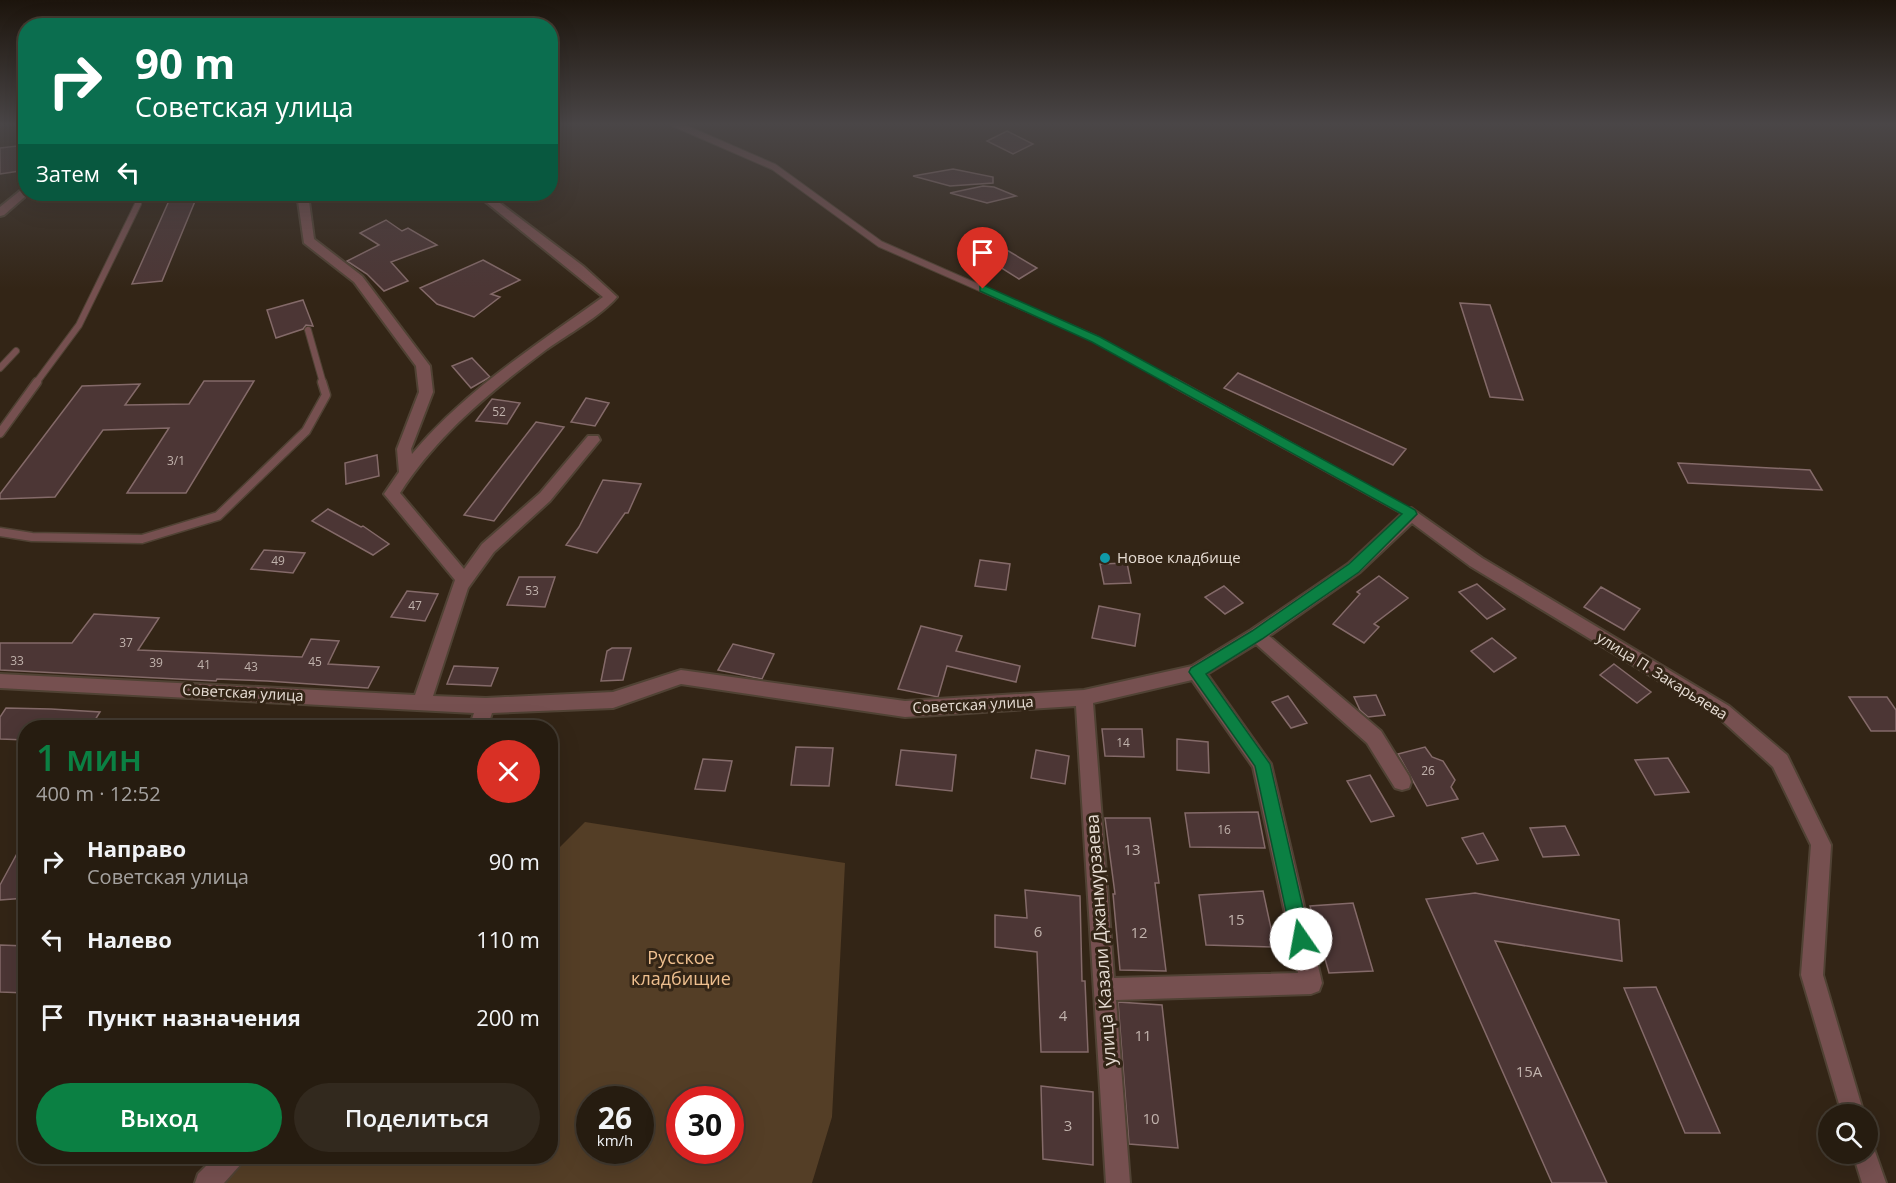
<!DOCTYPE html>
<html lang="ru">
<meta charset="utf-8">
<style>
body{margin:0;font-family:"Open Sans",sans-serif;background:#32291e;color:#f1f3f6;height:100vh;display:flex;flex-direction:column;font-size:22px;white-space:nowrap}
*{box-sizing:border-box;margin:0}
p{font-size:20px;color:#a4a19f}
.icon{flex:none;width:33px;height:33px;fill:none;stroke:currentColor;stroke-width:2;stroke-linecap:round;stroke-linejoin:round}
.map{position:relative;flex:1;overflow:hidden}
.side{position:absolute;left:18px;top:720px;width:540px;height:444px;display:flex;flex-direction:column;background:#261c10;border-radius:24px;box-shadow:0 6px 24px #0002,0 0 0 2px #423a30}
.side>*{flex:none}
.guide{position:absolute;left:18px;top:18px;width:540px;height:183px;border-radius:24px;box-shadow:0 6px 24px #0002,0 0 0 2px #423a30;background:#0b6e4f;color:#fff;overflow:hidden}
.tools{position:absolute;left:1818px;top:1104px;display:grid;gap:12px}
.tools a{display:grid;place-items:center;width:60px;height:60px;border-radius:50%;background:#261c10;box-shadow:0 6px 24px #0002,0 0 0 2px #423a30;font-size:30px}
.speed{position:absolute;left:576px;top:1086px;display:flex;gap:12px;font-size:30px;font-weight:700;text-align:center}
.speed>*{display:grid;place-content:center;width:78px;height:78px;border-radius:50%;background:#261c10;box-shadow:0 6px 24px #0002,0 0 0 2px #423a30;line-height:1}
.speed small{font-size:15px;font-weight:400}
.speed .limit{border:9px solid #d22;background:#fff;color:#111}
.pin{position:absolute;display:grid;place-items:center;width:51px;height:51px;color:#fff;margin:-62px -26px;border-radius:50% 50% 50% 0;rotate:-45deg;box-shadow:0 0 6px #0007}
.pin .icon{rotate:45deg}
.me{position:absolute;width:66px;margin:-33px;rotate:348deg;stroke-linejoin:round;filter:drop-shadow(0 0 4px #0008)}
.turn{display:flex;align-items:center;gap:21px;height:126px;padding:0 18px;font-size:27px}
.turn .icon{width:78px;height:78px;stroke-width:2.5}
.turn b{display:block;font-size:42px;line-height:51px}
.then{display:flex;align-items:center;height:57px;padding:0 18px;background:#0003;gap:12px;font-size:22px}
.round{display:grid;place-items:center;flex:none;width:63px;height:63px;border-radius:32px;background:#32291e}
.headline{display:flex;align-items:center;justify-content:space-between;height:102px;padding:0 18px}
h1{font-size:36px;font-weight:600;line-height:45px;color:#0b8043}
.action{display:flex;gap:12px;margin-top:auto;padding:12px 18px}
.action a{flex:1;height:69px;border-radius:36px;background:#0b8043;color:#fff;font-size:24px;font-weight:600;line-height:69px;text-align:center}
.action a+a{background:#32291e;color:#f1f3f6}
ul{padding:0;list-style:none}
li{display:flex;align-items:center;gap:18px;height:78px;padding:0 18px}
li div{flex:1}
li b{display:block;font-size:22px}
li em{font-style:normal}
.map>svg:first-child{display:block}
.green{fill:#543e26;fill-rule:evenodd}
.building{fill:#4c3635;stroke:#846a69;stroke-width:1.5}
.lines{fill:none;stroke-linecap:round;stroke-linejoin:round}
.lane-far1-casing{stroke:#504234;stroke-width:8}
.lane-casing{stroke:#504234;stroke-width:11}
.street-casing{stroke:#504234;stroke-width:4}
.lane-far1{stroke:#765050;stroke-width:6}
.lane{stroke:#765050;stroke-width:8}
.street{fill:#765050;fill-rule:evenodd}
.route{fill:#0b8043;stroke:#07532c;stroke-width:1.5}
.culture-dot{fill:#0f9aa8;stroke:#332516;stroke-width:2}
.labels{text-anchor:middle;stroke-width:6;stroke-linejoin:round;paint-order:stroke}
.number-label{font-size:12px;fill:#c0b2ac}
.poi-label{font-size:15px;fill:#e6dcd3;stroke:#332516;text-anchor:start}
.street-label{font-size:15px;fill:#e6dcd3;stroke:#332516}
.near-number-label{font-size:15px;fill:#c0b2ac}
.near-street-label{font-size:18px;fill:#e6dcd3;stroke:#332516}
.near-park-label{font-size:18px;fill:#eebf8f;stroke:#332516}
</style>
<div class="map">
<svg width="1896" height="1183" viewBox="0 0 1896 1183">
<rect width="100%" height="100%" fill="#332516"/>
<path class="green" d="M585 822 845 863 832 1117 812 1183H220L247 1157 550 1156 551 856ZM590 1100H640V1150H590ZM680 1100H730V1150H680Z"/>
<path class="building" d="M1007 131 1033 144 1013 154 987 141Z
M26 145V170L0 174V148Z
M953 169 993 177V183L950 186 913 176Z
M983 186 994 187 1016 196 987 203 950 193Z
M172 194H198L162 281 132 284Z
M386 220 402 231 408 228 437 245 391 262 408 281 384 291 367 274 347 261 379 245 360 233Z
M1000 246 1037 268 1019 279 981 255Z
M483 260 520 280 491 294 500 297 474 317 437 304 420 288Z
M303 300 313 326 306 325 303 329 276 338 267 310Z
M1460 303 1490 305 1523 400 1490 397Z
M472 358 490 377 471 388 452 366Z
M1238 373 1406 449 1393 465 1224 388Z
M204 381H254L186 493H127L169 428 103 430 55 497 0 499V494L82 386 140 384 125 405 189 404Z
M586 398 609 403 595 426 571 422Z
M492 399 520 403 507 424 476 421Z
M536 422 564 427 494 521 464 515Z
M377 455 379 476 346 484 345 463Z
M1678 463 1810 470 1822 490 1688 483Z
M603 480 641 484 628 513H625L597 553 566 545 579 527Z
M328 509 361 527 363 526 389 544 373 555 312 521Z
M264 550 305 553 293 573 251 569Z
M980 560 1010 564 1006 590 975 586Z
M1127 563 1131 583 1104 584 1100 564Z
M1379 576 1408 598 1374 624 1379 627 1364 643 1333 624 1360 594 1357 592Z
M519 577H555L545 607 507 605Z
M1477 584 1505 609 1487 619 1459 592Z
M1224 586 1243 603 1225 614 1205 597Z
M1601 587 1640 609 1624 630 1584 607Z
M407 591 438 594 425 621 391 617Z
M1099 606 1140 614 1135 646 1092 638Z
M94 614 159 618 138 650 302 657 311 639 339 641 328 664 379 667 368 688 267 681 217 679 216 681 0 670V643H72Z
M921 626 962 636 956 651 1020 666 1016 682 947 666 938 697 898 689Z
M1492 638 1516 658 1494 672 1471 651Z
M733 644 774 654 762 679 718 670Z
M612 648H631L623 680 601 681 607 651Z
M1614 664 1651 692 1637 703 1600 675Z
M454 666 498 668 491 686 447 684Z
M1376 695 1385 715 1368 717 1360 710 1354 697Z
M1288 696 1307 723 1291 728 1272 702Z
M1849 697H1887L1896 710V731H1871Z
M6 708 51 709 100 712 90 728H26V740L0 739V717Z
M1102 729H1142L1144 757 1105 756Z
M1177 739 1208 742 1209 773 1177 770Z
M796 747 833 748 829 786 791 785Z
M1425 747 1432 757 1443 761 1455 780 1451 787 1458 799 1427 806 1398 754Z
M901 750 956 755 952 791 896 785Z
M1036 750 1069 756 1065 784 1031 778Z
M1668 758 1689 792 1655 795 1635 760Z
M703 759 732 761 725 791 695 789Z
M1370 775 1394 816 1371 822 1347 781Z
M1258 812 1265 848 1190 847 1185 813Z
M1105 818H1150L1159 883H1155L1166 971 1120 970 1113 894H1115Z
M1565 826 1579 855 1543 857 1530 828Z
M1483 833 1498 860 1477 864 1462 838Z
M26 837V898L0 900V885Z
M1025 890 1080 896 1082 981H1085L1088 1052H1041L1037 952 995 947V915L1027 918Z
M1263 891 1275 947 1206 945 1199 895Z
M1475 893 1619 920 1622 961 1495 941 1607 1183H1552L1426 899Z
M1353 903 1373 971 1329 973 1310 906Z
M0 945 26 946V993L0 992Z
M1656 987 1720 1133H1685L1624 988Z
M1118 1002 1162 1005 1178 1148 1129 1144Z
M1041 1086 1093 1092V1165L1043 1159Z"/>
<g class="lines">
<defs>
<path id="lane-far1" d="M673 123 774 167 880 244 1096 339 1176 383
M308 330 323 383
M0 368 16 351
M36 383 79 325 138 204"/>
<path id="lane" d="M1173 382 1411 514
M0 433 37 382
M0 532 32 537 142 539 218 516 306 431 326 395 322 382"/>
<path id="street" d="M26 186V194H28L4 215 0 216V207Z
M297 194H308L314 239 362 276 430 366 433 392 411 449 412 454C466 390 536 345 603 297L476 194H488L583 266 617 297C602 315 567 335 547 349 491 391 438 434 400 493L464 569 482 544 540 493 588 436H598L600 440 550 501 494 552 468 588 433 696 486 698 613 692 681 670 905 701 1084 690 1192 666 1251 630 1348 564 1406 510 1411 508 1482 558 1729 706 1787 755 1831 845 1823 975 1864 1114H1842L1801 975 1811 845 1773 767 1717 716 1470 566 1412 523 1360 572 1269 636 1381 731 1409 776 1411 782 1409 788 1402 790 1395 788 1367 743 1256 644 1207 674 1271 764 1322 983 1319 991 1311 994 1116 1000 1130 1183H1106L1076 706 905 717 681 684 613 708 492 713 487 728H469L474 713 0 688V674L415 695 455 580 384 494 399 472 397 449 419 392 416 366 354 282 304 243ZM1192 680 1253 767 1298 973 1114 978 1093 703Z
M1868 1143 1873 1146 1886 1183H1862L1853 1154H1868Z
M216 1156H245L241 1164 224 1183H195L198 1174Z"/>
</defs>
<use href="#lane-far1" class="lane-far1-casing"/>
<use href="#lane" class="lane-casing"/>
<use href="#street" class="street-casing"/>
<use href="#lane-far1" class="lane-far1"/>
<use href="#lane" class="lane"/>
<use href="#street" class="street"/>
</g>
<linearGradient id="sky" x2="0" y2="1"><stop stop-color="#1c140c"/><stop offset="0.43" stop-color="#4a4647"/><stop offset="1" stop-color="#4a4647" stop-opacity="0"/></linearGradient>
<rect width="1896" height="289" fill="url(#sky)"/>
<path class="route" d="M983 285 1100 337 1415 510 1417 514 1359 572 1262 639 1206 674 1270 764 1310 939 1307 945 1301 948 1295 945 1292 939 1255 766 1189 672 1191 668 1252 631 1349 564 1402 514 1092 342 980 291V286Z"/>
<circle class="culture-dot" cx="1105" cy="558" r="6"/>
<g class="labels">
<g class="number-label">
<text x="499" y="416">52</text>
<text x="176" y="465">3/1</text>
<text x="278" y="565">49</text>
<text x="532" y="595">53</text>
<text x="415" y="610">47</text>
<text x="126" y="647">37</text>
<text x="17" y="665">33</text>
<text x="315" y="666">45</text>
<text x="156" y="667">39</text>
<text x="204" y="669">41</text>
<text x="251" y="671">43</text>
<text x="1123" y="747">14</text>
<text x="1428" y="775">26</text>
<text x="1224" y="834">16</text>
</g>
<g class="poi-label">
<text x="1117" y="563">Новое кладбище</text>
</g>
<g class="street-label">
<text transform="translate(1662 676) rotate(32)" y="5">улица П. Закарьяева</text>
<text transform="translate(243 693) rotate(3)" y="5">Советская улица</text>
<text transform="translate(973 705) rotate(-3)" y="5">Советская улица</text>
</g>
<g class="near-number-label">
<text x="1132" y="855">13</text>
<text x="1236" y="925">15</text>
<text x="1038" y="937">6</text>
<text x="1139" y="938">12</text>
<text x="1063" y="1021">4</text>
<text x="1143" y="1041">11</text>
<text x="1529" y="1077">15А</text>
<text x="1151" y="1124">10</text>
<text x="1068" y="1131">3</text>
</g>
<g class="near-street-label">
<text transform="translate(1101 940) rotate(-94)" y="6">улица Казали Джанмурзаева</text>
</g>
<g class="near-park-label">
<text x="681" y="964">Русское<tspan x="681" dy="21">кладбищие</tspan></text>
</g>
</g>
</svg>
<div class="tools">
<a><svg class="icon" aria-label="search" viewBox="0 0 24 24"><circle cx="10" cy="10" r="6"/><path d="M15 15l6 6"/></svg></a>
</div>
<div class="speed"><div>26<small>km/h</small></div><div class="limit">30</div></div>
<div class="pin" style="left:983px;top:289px;background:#d93025"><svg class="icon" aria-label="arrive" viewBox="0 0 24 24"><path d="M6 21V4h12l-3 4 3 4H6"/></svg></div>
<svg class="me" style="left:1301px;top:939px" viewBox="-20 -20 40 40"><circle r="19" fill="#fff"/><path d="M0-13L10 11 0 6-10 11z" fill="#0b8043"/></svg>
<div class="guide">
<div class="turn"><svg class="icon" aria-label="right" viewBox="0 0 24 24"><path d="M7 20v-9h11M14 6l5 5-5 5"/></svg><div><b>90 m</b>Советская улица</div></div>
<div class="then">Затем<svg class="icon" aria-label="left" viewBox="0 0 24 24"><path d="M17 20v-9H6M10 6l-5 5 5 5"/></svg></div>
</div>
<section class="side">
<div class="headline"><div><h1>1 мин</h1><p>400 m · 12:52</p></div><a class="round" style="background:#d93025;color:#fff"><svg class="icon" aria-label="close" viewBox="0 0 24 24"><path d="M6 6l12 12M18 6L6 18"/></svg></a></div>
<ul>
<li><svg class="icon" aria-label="right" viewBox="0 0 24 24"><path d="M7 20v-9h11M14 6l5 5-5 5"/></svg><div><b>Направо</b><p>Советская улица</p></div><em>90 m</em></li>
<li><svg class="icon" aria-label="left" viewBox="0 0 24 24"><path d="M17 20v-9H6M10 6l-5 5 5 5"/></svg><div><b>Налево</b></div><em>110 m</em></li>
<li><svg class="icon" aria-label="arrive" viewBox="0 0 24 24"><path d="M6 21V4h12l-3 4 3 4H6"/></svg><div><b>Пункт назначения</b></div><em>200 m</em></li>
</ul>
<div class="action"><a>Выход</a><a>Поделиться</a></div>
</section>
</div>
